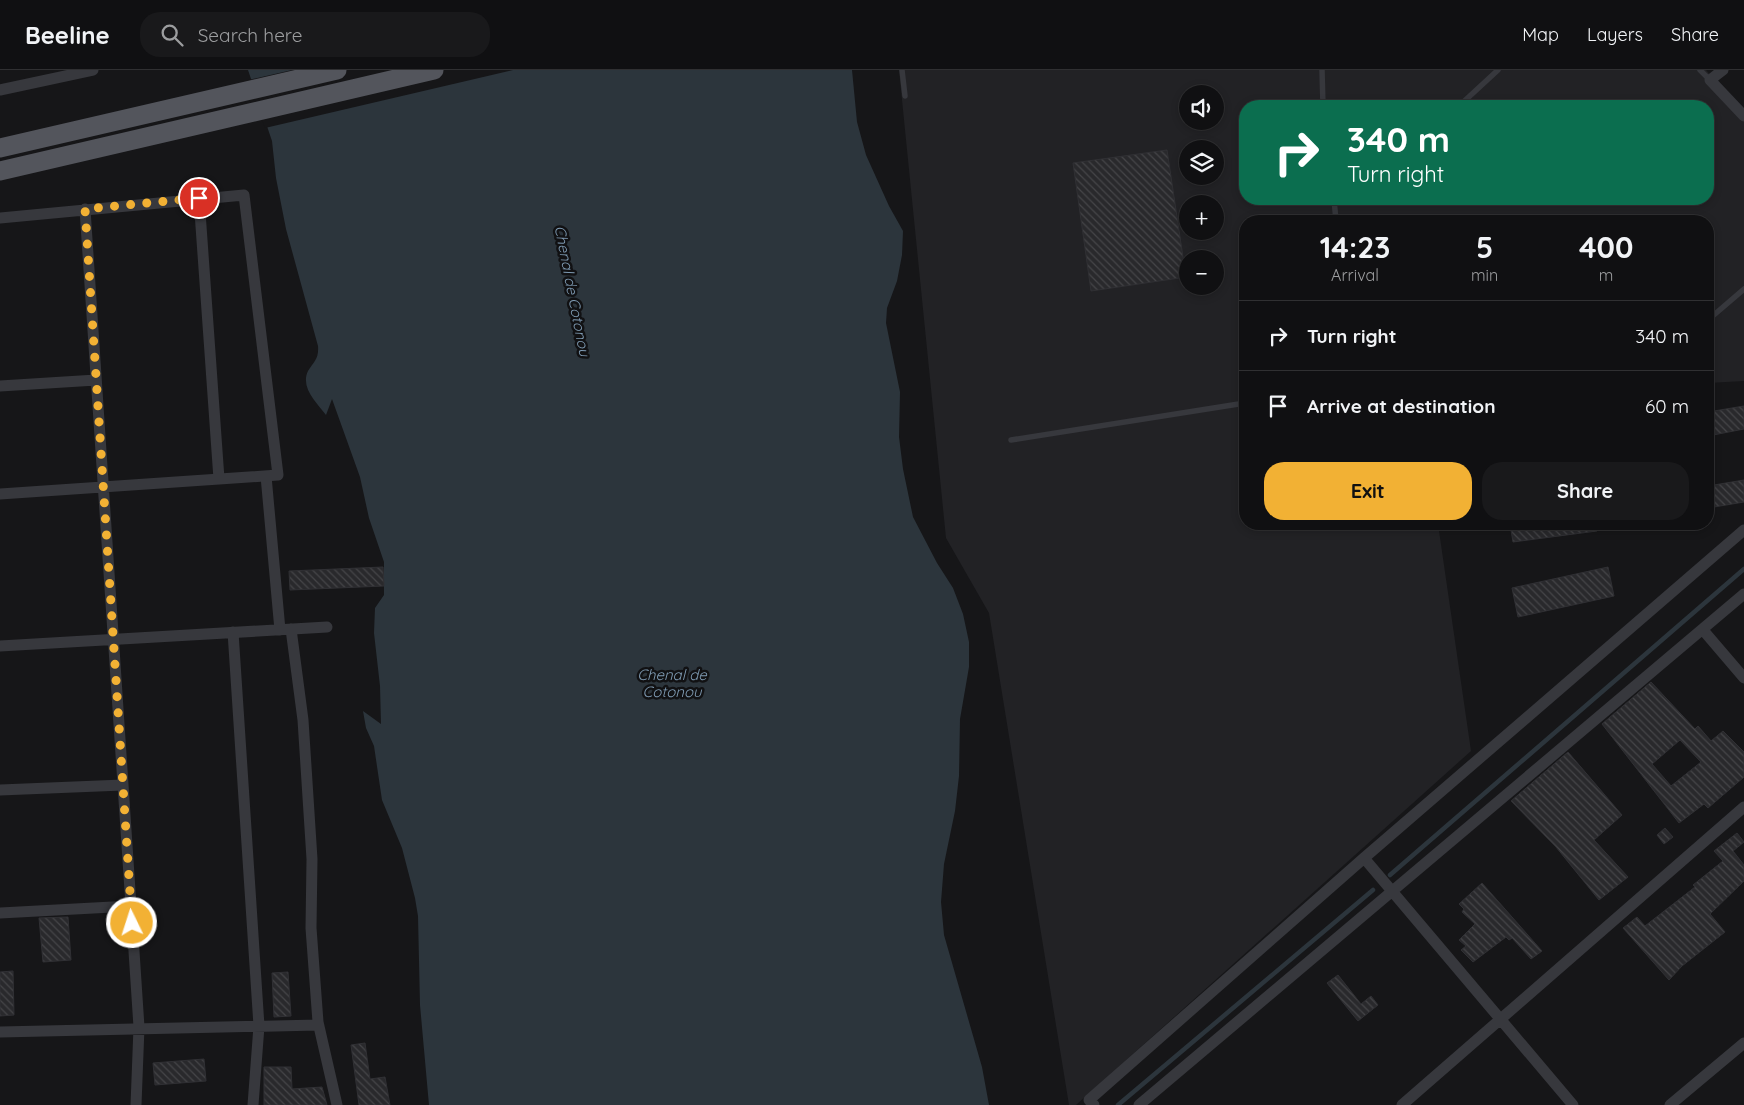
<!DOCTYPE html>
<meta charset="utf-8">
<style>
body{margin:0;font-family:Quicksand,sans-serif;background:#19191b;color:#f1f3f6;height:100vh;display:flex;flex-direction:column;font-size:19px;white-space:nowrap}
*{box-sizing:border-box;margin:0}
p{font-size:16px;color:#9c9d9f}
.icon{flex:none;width:28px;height:28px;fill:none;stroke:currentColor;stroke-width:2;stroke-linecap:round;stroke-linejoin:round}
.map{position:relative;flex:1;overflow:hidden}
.sheet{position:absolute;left:1239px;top:145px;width:475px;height:315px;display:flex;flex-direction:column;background:#101012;border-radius:20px;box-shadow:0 2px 8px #0003,0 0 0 1px #303032}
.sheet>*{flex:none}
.guide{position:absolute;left:1239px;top:30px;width:475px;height:105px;border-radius:20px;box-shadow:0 2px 8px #0003,0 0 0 1px #303032;background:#0b6e4f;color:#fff;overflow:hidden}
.controls{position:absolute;left:1179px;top:15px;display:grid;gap:10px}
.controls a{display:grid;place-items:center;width:45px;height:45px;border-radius:50%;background:#101012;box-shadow:0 2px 8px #0003,0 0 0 1px #303032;font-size:25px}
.pin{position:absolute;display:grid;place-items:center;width:42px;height:42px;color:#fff;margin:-21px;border:2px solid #fff;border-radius:50%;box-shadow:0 1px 5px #0007}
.me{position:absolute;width:55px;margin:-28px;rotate:356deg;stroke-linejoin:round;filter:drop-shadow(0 0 4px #0008)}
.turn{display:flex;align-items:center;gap:18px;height:105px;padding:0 25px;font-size:22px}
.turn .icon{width:65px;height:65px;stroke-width:2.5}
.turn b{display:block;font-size:35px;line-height:42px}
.eta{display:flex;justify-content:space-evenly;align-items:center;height:85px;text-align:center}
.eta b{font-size:30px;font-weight:800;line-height:35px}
.primary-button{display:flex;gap:10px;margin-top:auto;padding:10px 25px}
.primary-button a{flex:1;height:58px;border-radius:20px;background:#f2b134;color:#111;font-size:20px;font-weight:800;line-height:58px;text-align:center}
.primary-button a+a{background:#19191b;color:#f1f3f6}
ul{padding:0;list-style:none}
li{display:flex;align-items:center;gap:15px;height:70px;padding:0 25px;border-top:1px solid #303032}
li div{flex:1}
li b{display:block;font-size:19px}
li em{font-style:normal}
header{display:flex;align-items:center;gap:30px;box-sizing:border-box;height:70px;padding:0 25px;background:#101012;border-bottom:1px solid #303032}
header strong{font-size:24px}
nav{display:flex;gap:28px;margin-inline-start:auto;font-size:18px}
.search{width:350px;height:45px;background:#19191b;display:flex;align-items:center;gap:12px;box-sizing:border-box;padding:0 18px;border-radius:20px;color:#9c9d9f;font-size:19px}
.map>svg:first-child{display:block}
.built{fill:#222225;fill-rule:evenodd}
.water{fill:#2c353c}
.pier{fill:#161618}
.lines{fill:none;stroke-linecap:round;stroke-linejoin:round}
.stream{stroke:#2c353c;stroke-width:4.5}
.building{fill:url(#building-back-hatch);stroke:#303034;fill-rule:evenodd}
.service{stroke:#37383d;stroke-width:5.5}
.minor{stroke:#37383d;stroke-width:11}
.primary{stroke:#53555c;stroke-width:19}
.route{stroke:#f2b134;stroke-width:9;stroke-dasharray:0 16.2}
.labels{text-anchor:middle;stroke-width:5;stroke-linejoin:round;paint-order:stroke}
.water-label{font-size:15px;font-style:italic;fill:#7f9bb3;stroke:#111113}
</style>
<header>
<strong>Beeline</strong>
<div class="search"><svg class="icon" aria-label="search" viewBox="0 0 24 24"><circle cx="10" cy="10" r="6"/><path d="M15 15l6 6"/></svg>Search here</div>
<nav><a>Map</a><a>Layers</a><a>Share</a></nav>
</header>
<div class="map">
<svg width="1744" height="1035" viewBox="0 0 1744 1035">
<defs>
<pattern id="building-back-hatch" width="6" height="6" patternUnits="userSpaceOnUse" patternTransform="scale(1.25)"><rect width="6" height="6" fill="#29292c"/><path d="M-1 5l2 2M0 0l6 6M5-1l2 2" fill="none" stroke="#454548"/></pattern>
</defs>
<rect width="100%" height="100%" fill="#161618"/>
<path class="built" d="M899 0H1706L1744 43V311L1708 313V151H1245V454H1438L1471 681 1076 1035H1069L989 543 946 468ZM1188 24H1215V51H1188ZM1245 36H1708V129H1245ZM1188 79H1215V106H1188ZM1188 134H1215V161H1188ZM1188 189H1215V216H1188Z"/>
<path class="water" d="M248 0H852L857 52 866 85 889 136 903 161 902 185 897 211 887 238 886 253 900 322 899 367 903 399 913 447 937 493 953 518 963 544 969 572V597L960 649 959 706 955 741 944 794 941 832 944 865 982 997 989 1035H429L420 935 418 846 415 828 402 778 382 730 374 676 366 658 363 641 381 654 380 616 374 563 375 538 384 525V492L369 448 360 407 332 329 326 345C317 333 300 318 308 301 314 291 319 289 318 276L286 159 276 108 272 71Z"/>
<path class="pier" d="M292 0H513L265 58 248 10Z"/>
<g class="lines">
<path class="stream" d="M1390 805 1744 499
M1118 1035 1373 820"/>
</g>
<path class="building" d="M1167 80 1186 207 1091 221 1073 93Z
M1744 336V359L1708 366V342Z
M1744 410V432L1708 438V416Z
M1510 454H1597V461L1513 472Z
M383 497 384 516 290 520 289 501Z
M1608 497 1614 526 1518 547 1512 518Z
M1651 612 1695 659 1698 656 1711 671 1723 661 1744 682V707L1708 738 1704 734 1679 753 1602 654ZM1680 670 1701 692 1671 716 1652 694Z
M1568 682 1622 745 1594 770 1628 807 1599 830 1556 777 1511 731Z
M1665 758 1673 767 1664 774 1657 765Z
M1737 763 1744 772 1733 781 1744 795V811L1710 844 1725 862 1682 896 1669 910 1623 858 1637 847 1645 856 1695 817 1693 815 1723 791 1714 781Z
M1482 813 1542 881 1531 889 1512 868 1509 870 1506 867 1473 892 1461 880 1466 876 1459 870 1475 854 1462 842 1464 839 1459 834Z
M68 847 71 890 43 892 39 848Z
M13 901 14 945 0 946V902Z
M288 902 291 946 274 947 272 903Z
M1338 905 1361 934 1371 926 1378 935 1358 951 1327 913Z
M365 973 370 1009 385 1007 390 1035H359L351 975Z
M204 989 206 1011 155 1015 153 993Z
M264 997H291L292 1019 322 1017 327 1035H264Z"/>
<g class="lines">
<path class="service" d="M902 0 905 26
M1322 0 1323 36
M1700 0 1710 10
M1459 36 1498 0
M1334 129 1336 151
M1708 250 1744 219
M1011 370 1245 333"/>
<path class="minor" d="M1723 0 1710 10 1744 46
M0 20 93 0
M199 128 219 409
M85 139 139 957 136 1035
M0 148 244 125 278 405 0 424
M0 316 96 310
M266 406 280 560
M291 559 303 650 312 789 311 858 318 952 337 1035
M1703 560 1744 608
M233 562 259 956 253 1035
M0 576 327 557
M0 720 123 715
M1364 788 1573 1035
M0 843 131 836
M0 962 318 955
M1094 1035 1089 1030 1364 788 1744 460
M1139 1035 1744 524
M1402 1035 1744 737
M1670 1035 1744 973"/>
<path class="primary" d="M0 78 337 0
M0 101 434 0"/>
</g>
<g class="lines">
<path class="route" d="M132 853 85 139 199 128"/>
</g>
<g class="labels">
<g class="water-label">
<text transform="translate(572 221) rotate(79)" y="5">Chenal de Cotonou</text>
<text x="672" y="610">Chenal de<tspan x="672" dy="17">Cotonou</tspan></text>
</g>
</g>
</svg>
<div class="controls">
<a><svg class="icon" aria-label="sound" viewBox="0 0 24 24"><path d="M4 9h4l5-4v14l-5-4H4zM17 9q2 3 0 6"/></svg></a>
<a><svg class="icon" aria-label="layers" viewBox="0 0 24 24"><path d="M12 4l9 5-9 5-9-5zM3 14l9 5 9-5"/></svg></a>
<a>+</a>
<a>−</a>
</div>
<div class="pin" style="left:199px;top:128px;background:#d93025"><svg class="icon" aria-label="arrive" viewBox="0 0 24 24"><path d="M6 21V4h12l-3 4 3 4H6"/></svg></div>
<svg class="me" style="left:132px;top:853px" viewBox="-20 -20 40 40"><circle r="17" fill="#f2b134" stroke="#fff" stroke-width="3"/><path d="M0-11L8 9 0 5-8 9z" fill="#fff"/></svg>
<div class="guide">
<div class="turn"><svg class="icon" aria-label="right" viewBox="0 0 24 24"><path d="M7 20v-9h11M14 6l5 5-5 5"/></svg><div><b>340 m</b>Turn right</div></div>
</div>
<section class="sheet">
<div class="eta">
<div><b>14:23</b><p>Arrival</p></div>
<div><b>5</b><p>min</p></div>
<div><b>400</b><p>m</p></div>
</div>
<ul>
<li><svg class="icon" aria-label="right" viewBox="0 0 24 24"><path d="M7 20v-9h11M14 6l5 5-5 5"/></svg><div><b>Turn right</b></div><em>340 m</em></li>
<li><svg class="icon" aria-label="arrive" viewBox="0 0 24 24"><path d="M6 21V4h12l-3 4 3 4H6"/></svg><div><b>Arrive at destination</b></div><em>60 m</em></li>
</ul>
<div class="primary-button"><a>Exit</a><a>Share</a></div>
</section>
</div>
